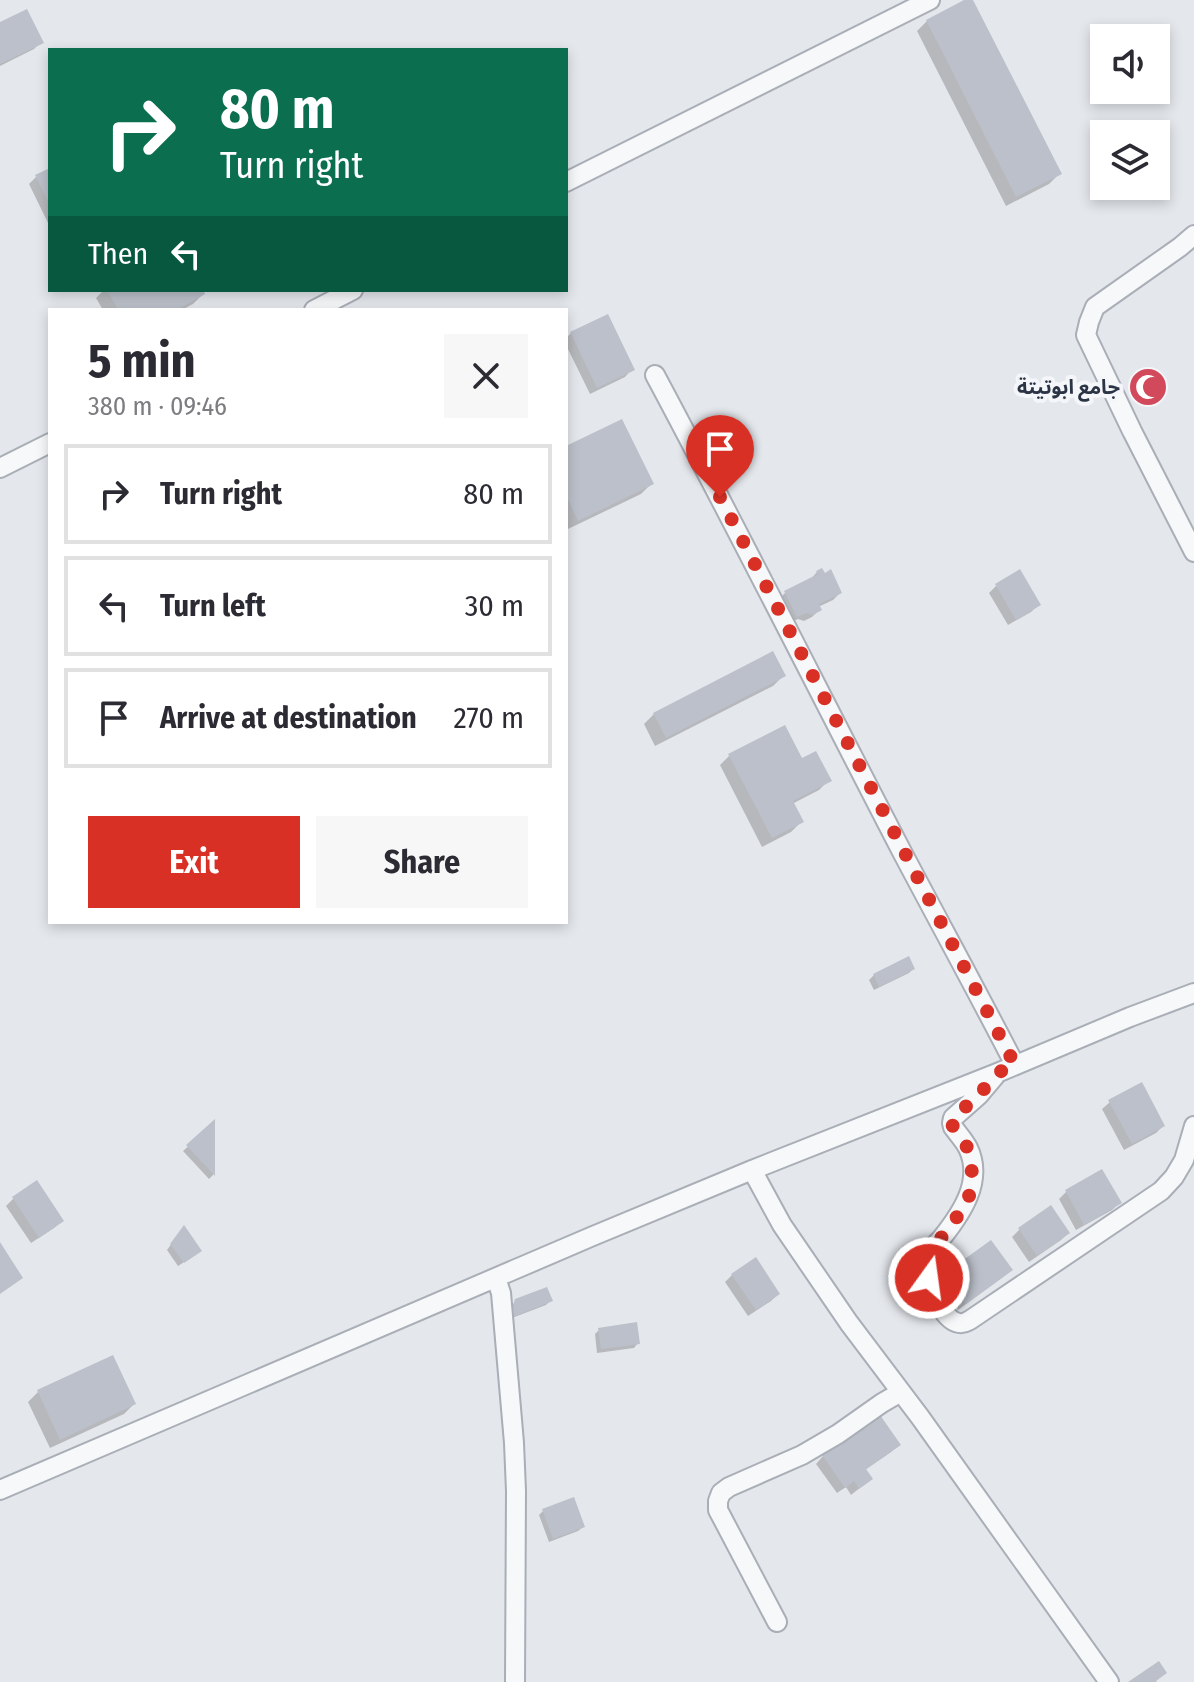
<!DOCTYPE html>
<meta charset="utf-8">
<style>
body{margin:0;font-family:"Fira Sans Condensed","Noto Sans Arabic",sans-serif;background:#f7f7f7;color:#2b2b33;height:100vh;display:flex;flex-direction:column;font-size:30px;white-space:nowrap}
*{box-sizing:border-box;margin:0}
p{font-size:26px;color:#7c7c81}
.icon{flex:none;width:44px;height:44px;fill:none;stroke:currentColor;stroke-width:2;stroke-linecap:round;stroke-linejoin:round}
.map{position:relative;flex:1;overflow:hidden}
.drawer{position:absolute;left:48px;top:308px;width:520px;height:616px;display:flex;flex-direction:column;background:#fff;border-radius:0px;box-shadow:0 4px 12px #0003}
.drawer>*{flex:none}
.top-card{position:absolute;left:48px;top:48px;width:520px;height:244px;border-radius:0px;box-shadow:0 4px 12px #0003;background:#0b6e4f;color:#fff;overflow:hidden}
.buttons{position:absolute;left:1090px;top:24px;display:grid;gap:16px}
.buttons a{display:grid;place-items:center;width:80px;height:80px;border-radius:0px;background:#fff;box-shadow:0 4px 12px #0003;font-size:40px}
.pin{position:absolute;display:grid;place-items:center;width:68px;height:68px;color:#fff;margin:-82px -34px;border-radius:50% 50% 50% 0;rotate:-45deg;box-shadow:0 0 8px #0007}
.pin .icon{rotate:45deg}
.me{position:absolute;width:88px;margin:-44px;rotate:14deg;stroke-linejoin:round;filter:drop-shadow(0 0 6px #0008)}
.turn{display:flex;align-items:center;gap:28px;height:168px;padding:0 40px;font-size:36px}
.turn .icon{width:104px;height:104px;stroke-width:2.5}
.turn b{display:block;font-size:56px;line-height:68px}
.then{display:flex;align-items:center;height:76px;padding:0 40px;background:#0003;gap:16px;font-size:30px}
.round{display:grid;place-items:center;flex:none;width:84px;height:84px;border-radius:0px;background:#f7f7f7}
.headline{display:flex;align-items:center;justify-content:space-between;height:136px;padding:0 40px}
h1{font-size:48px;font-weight:700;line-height:60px}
.button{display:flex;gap:16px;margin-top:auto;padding:16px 40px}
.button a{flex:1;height:92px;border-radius:0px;background:#d93025;color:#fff;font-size:32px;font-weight:700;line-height:92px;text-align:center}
.button a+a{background:#f7f7f7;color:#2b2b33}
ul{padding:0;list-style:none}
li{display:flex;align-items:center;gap:24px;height:100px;margin:0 16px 12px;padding:0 24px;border:4px solid #e1e1e2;border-radius:0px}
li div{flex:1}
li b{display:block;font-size:30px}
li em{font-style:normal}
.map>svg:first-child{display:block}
.shadow{fill:#0003}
.building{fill:#bbc0ca}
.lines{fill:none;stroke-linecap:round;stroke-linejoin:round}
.street-casing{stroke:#a9aeb7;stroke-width:22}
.street{stroke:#f7f8fa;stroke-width:18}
.route{stroke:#d93025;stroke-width:14;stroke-dasharray:0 25.2}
.labels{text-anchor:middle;stroke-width:8;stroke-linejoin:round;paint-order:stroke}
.poi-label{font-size:20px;font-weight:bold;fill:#2b3445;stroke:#f4f6f9;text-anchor:end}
</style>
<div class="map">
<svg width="1194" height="1682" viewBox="0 0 1194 1682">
<rect width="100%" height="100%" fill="#e4e7ec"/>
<path class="shadow" d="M968 0H970L1059 174 1049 184 1006 206 917 31 927 21Z
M0 24 41 42 34 49 0 66Z
M50 170V227L29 184 37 176Z
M104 290H201L203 294 193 304 182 310H103L96 298Z
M571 333 632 369 625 377 590 394 566 345V338Z
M566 448 651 484 641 494 568 529 566 525Z
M817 572 840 593 833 600 818 607 820 609 812 617 804 621 798 619 790 623 778 600 785 593 809 581Z
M996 586 1038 605 1031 612 1008 625 989 593Z
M783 676 773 686 655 746 644 724 654 714Z
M730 755 801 761 829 780 819 790 792 804 801 822 791 832 762 847 720 765Z
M913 969 909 973 874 990 869 980 874 975Z
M1110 1102 1163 1126 1156 1133 1124 1150 1102 1109Z
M213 1124V1175L209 1179 183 1151Z
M1102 1172 1119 1203 1112 1210 1076 1230 1059 1199 1066 1192Z
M14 1198 61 1221 54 1228 31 1243 6 1206Z
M1019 1230 1068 1233 1061 1240 1029 1262 1012 1237Z
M180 1232 195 1255 178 1266 167 1250Z
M732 1275 778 1294 771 1301 748 1316 725 1282Z
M946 1275 1003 1277 958 1310 938 1282Z
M516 1301H550L546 1305 507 1320 511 1306Z
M599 1330 638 1343 634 1348 597 1353 595 1334Z
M38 1392 134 1404 124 1414 50 1448 28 1402Z
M898 1445 891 1452 865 1470 871 1479 851 1495 846 1487 837 1493 816 1464 823 1456Z
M543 1511 583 1527 578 1531 549 1542 539 1515Z"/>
<path class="building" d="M964 0H973L1062 174 1016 197 926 20Z
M27 9 44 43 0 64V22Z
M50 168V205L35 175Z
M107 290H203L205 294 177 310H118Z
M608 314 635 370 597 388 570 332Z
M622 419 654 484 578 521 566 495V446Z
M822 568 825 573 831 569 842 593 819 604 822 610 813 615 807 613 797 617 784 591 818 574 816 571Z
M1020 569 1041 605 1016 620 995 584Z
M773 651 786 676 666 738 653 713Z
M785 725 802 758 816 751 832 781 793 801 804 822 772 838 728 754Z
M909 956 915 969 879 987 873 974Z
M1142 1082 1165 1126 1132 1144 1108 1100Z
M215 1119V1176L186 1145Z
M1102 1169 1122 1203 1084 1225 1065 1190Z
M37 1180 64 1221 39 1238 12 1197Z
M1051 1205 1070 1233 1037 1256 1018 1228Z
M184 1225 202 1251 184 1263 170 1244Z
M991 1240 1013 1270 966 1304 944 1274Z
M0 1242 23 1278 0 1294Z
M756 1257 780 1294 756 1310 731 1274Z
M547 1287 553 1301 510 1318 515 1299Z
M637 1322 640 1344 601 1349 598 1328Z
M113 1355 136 1404 60 1440 37 1390Z
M880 1415 901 1445 866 1469 873 1479 859 1489 854 1481 845 1488 822 1455Z
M574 1497 585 1527 553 1539 542 1509Z
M1159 1661 1167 1673 1156 1681 1157 1682H1128Z"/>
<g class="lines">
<defs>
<path id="street" d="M566 182 930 0
M1194 235 1180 247 1095 307 1089 322 1086 335 1132 431 1194 552
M314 310 353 290
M655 375C739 532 819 692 901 850 939 922 978 993 1015 1065
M0 468 50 443
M995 1076 979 1095 953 1118 952 1123 953 1127C958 1134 964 1140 968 1148 984 1181 961 1214 941 1239 935 1246 928 1249 927 1259 925 1275 940 1320 959 1323 964 1324 966 1322 970 1320L1161 1191 1174 1177 1184 1160 1194 1126
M752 1170 782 1225 849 1323 920 1417 1109 1682
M496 1278 501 1293 514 1443 516 1491 515 1682
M0 1490 593 1236 752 1170 997 1073 1130 1017 1194 993
M777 1622 718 1510V1501L721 1493 729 1487 802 1455 838 1434 882 1403 901 1392"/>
</defs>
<use href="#street" class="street-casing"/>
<use href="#street" class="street"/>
</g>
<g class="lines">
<path class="route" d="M720 497 1015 1065 997 1073 979 1095 953 1118 952 1123 953 1127 969 1150 972 1173 971 1190 966 1205 938 1242 929 1250 927 1260 929 1278"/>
</g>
<defs>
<symbol id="mosque-disc" viewBox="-11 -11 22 22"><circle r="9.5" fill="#d1495b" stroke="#f4f6f9"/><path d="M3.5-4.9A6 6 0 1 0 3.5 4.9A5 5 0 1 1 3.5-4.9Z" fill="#fff"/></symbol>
</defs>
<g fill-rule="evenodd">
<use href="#mosque-disc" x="1126" y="365" width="44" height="44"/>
</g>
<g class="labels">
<g class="poi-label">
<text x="1120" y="394">جامع ابوتيتة</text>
</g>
</g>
</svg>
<div class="buttons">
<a><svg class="icon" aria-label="sound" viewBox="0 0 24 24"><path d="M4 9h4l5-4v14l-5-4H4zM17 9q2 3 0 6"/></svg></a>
<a><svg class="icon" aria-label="layers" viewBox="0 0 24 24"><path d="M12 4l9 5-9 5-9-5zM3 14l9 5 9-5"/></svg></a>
</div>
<div class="pin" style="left:720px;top:497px;background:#d93025"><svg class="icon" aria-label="arrive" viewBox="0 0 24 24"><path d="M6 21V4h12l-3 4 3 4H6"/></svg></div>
<svg class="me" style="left:929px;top:1278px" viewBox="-20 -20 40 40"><circle r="17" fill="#d93025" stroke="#fff" stroke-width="3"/><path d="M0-11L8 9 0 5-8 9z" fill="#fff"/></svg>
<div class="top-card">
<div class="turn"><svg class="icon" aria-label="right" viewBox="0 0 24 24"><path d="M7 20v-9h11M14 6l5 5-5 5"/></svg><div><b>80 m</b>Turn right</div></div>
<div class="then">Then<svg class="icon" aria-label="left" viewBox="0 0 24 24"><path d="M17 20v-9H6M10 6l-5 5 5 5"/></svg></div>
</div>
<section class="drawer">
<div class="headline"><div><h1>5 min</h1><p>380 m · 09:46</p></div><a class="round"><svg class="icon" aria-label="close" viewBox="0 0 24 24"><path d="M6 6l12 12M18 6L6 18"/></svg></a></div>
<ul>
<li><svg class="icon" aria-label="right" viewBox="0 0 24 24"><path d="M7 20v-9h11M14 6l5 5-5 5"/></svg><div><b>Turn right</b></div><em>80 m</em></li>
<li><svg class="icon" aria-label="left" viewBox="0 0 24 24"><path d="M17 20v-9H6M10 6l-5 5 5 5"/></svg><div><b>Turn left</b></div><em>30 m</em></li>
<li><svg class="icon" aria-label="arrive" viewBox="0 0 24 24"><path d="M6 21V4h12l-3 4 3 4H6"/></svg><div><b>Arrive at destination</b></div><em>270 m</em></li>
</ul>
<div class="button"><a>Exit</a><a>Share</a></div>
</section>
</div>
